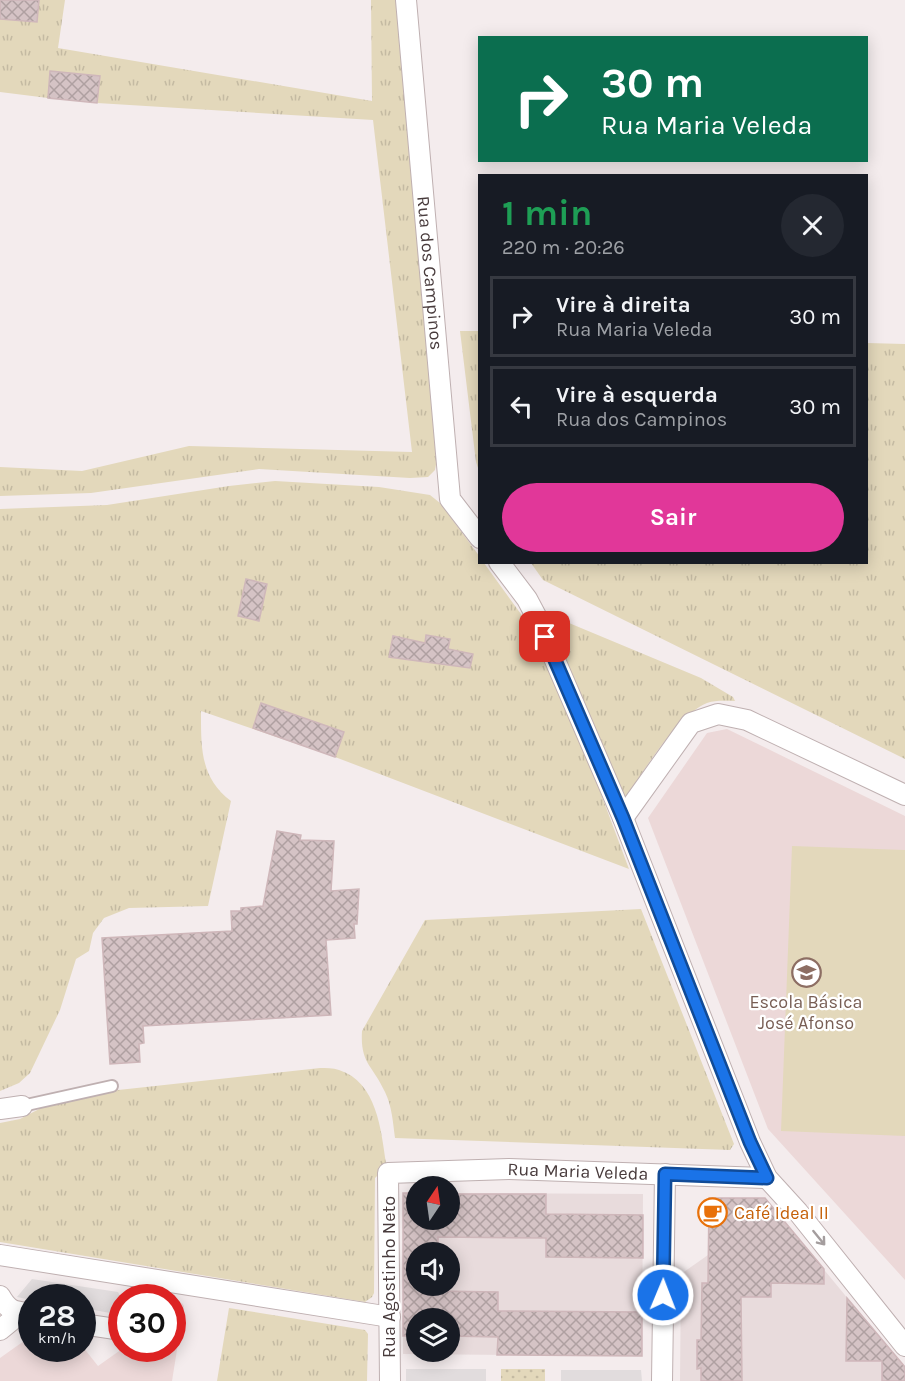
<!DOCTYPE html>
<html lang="pt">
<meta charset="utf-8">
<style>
body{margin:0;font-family:Karla,sans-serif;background:#242831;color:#f1f3f6;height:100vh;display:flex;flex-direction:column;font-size:22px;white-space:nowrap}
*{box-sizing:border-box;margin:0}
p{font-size:20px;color:#9ea1a6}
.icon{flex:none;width:33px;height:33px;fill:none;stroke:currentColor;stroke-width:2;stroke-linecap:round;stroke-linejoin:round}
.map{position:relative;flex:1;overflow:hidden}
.panel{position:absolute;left:478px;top:174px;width:390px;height:390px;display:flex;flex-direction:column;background:#171b24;border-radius:0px;box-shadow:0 3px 15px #0003}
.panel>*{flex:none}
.banner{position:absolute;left:478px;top:36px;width:390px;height:126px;border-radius:0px;box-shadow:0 3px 15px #0003;background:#0b6e4f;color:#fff;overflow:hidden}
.needle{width:39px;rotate:13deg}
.fabs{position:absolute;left:406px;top:1176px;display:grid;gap:12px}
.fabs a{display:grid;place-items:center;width:54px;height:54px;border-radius:50%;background:#171b24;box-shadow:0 3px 15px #0003;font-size:30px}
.speed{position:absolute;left:18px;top:1284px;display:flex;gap:12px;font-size:30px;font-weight:700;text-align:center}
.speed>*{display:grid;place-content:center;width:78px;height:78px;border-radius:50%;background:#171b24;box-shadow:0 3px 15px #0003;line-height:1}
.speed small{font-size:15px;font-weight:400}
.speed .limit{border:9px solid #d22;background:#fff;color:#111}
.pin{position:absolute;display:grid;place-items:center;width:51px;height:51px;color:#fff;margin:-26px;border-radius:12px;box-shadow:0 3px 9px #0006}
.me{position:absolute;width:66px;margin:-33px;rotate:1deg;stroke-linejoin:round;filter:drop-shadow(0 0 4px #0008)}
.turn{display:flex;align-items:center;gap:21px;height:126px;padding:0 24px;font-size:27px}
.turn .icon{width:78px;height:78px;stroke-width:2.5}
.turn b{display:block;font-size:42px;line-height:51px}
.round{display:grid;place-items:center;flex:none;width:63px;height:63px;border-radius:32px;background:#242831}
.head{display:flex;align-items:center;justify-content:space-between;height:102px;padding:0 24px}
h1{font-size:36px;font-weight:700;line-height:45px;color:#1e9e55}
.action{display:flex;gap:12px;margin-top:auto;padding:12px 24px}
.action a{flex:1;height:69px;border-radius:36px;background:#e13799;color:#fff;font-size:24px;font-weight:700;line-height:69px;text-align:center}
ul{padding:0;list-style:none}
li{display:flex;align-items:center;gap:18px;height:81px;margin:0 12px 9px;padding:0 12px;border:3px solid #363941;border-radius:0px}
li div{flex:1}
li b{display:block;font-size:22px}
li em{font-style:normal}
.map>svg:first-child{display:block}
.residential{fill:#e8dbdc;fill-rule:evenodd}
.education{fill:#ecd8d8}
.grass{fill:url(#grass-tufts)}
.park{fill:#e3d8bb}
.garden{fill:url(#garden-dots)}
.parking{fill:#e1dcdd}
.building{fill:url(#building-cross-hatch);stroke:#cfb7ba;stroke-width:1.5}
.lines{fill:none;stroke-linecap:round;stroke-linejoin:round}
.service-casing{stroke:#bfb0b1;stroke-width:14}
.minor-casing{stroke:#bfb0b1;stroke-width:22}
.service{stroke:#fff;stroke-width:10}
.minor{stroke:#fff;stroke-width:20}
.oneway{stroke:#a49d9e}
.route-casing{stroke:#114b97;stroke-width:15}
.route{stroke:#1a73e8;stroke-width:10}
.labels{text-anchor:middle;stroke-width:4.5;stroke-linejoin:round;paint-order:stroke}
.street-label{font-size:18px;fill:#483b3c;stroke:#fff}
.education-label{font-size:18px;fill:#785e54;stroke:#fff}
.food-label{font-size:18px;fill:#c56008;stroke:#fff;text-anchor:start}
</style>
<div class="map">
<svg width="905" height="1381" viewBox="0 0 905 1381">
<defs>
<pattern id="grass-tufts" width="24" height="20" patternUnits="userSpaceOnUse" patternTransform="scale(1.5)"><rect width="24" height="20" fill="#e3d8bb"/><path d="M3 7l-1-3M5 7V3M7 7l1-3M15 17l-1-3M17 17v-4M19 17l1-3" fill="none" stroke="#c4baa2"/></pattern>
<pattern id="garden-dots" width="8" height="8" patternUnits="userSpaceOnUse" patternTransform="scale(1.5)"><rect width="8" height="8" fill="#e3d8bb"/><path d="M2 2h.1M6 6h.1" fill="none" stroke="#c4baa2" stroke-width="1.8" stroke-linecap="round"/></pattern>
<pattern id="building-cross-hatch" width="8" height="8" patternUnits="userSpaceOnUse" patternTransform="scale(1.5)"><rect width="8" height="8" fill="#d5c3c5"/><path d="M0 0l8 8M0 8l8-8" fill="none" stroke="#afa0a1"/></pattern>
</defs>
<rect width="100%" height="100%" fill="#f4eced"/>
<path class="residential" d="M403 1193 417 1220H450V1193L643 1194 642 1356 403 1354ZM417 1252H450V1286H417ZM417 1318H450V1352H417Z
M709 1198H765L905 1368V1381H680L681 1274 708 1255Z"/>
<path class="education" d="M727 729 905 816V1280L768 1129 648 818 707 733Z
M182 1303 184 1306 172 1381H0V1358L31 1336 32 1348H82L83 1347 98 1366 122 1349 172 1348 173 1310Z"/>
<path class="grass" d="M0 0H65L58 48 372 101 371 0H398L437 459 435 470 428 477 410 478 259 469 91 493 0 496V467L82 471 189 446 412 452 373 120 97 103 100 76 51 71 48 98 0 92Z
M460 331H480V474L476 462Z
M867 343 905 344V759L543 580 531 563 867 562Z
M275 481 379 487 430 495 440 503 480 557V562L484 563 526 621 540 650 588 759 629 869 335 757 201 711C201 747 200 778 231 801L208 906 129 908 104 918 93 933 89 951 76 959 60 1010 30 1073 19 1083 0 1091V509L107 505 229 486Z
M551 617 557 618 701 678 733 697 735 701C725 701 716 700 707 703 676 716 645 770 625 798L548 629V620Z
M641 909 734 1144 730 1150 395 1138C393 1123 392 1106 385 1092 373 1065 360 1064 362 1031L425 920Z
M320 1068C326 1068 333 1068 339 1070 377 1082 381 1130 386 1163L385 1168 375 1178 374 1293 372 1297 365 1302 0 1242V1123L20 1119 43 1107 100 1092Z
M229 1308 365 1330 368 1334 367 1381H217Z"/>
<path class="park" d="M792 846 905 850V1136L781 1131Z"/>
<path class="garden" d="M501 1369H545V1381H501Z"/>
<path class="parking" d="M32 1279 118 1292 121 1298V1315L83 1308 82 1298H32L31 1300 17 1297Z
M406 1369H486V1381H406Z
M561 1370H641L642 1381H561Z"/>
<path class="building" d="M0 0H39L37 22 0 19Z
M50 71 100 76 97 103 48 98Z
M246 579 267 584 259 621 238 616Z
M426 635 450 639 448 649 473 654 470 668 389 657 393 636 425 643Z
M261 703 344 732 335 757 253 728Z
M277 831 301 835 300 840 334 841 331 891 359 889 357 924H354L355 938 326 940 331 1015 143 1026 144 1043 139 1044 140 1062 110 1064 102 938 232 931 231 911H241V908L263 906Z
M403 1193H417V1220H450V1194H546V1214L643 1215V1258L546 1257V1238L438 1237V1252H417V1286H438V1291L498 1292V1311L642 1312V1356L497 1355 498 1337 450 1336V1318H417V1336H403Z
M709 1198H765L824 1269V1284L771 1283V1297H741L742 1381H701V1368L697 1369V1340H701L702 1283H708Z
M847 1298 905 1367V1381H882V1361H846Z"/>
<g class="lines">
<defs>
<path id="service" d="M22 1106 112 1086"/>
<g id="minor">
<path id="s1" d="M406 0 449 487 450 499 480 538"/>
<path d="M499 562 527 599 536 616 623 818 750 1142 767 1178 798 1212 905 1346"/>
<path d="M623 818 691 723 718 714 747 720 905 795"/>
<path d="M0 1109 22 1106"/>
<path d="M0 1255 390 1317"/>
<path d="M0 1296C9 1312 14 1311 32 1314"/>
<path d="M82 1324 122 1330"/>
<path d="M0 1330 11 1321 17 1312"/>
<path id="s2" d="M390 1381 388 1173 509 1169 767 1178"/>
<path d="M662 1381 665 1174"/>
</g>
</defs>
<use href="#service" class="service-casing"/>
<use href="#minor" class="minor-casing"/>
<use href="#service" class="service"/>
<use href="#minor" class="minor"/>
</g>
<defs><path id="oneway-shaft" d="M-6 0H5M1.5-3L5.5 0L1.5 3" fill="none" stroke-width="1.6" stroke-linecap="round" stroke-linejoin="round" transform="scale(1.5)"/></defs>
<use class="oneway" href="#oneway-shaft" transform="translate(819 1238) rotate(51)"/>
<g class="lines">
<defs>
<path id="route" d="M545 637 623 818 750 1142 767 1178 665 1174 663 1295"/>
</defs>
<use href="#route" class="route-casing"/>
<use href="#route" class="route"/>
</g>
<defs>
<symbol id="school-ring" viewBox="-11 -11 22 22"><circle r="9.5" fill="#fff" stroke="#8d6e63" stroke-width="1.5"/><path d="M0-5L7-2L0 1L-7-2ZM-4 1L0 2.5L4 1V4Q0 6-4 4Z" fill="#8d6e63"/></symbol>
<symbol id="cafe-ring" viewBox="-11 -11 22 22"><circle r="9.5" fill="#fff" stroke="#e8710a" stroke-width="1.5"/><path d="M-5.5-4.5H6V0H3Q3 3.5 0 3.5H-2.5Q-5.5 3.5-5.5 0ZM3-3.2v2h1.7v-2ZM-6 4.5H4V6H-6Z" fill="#e8710a"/></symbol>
</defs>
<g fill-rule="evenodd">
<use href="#school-ring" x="790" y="956" width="33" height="33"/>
<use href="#cafe-ring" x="696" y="1196" width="33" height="33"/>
</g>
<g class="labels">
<g class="street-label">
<text dy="6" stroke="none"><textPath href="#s1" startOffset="274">Rua dos Campinos</textPath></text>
<text dy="6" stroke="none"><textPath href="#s2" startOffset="398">Rua Maria Veleda</textPath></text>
<text transform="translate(389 1277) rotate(-90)" y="6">Rua Agostinho Neto</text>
</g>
<g class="education-label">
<text x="806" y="1008">Escola Básica<tspan x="806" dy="21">José Afonso</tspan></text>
</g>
<g class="food-label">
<text x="734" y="1219">Café Ideal II</text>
</g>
</g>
</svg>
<div class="fabs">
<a><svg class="needle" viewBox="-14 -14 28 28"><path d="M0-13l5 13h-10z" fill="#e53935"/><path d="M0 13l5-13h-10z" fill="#9ea1a6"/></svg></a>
<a><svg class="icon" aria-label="sound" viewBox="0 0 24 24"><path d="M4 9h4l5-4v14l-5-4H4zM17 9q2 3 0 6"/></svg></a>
<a><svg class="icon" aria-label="layers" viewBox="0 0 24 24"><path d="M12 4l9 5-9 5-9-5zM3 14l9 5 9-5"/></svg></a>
</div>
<div class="speed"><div>28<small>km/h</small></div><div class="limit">30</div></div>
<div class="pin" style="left:545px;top:637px;background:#d93025"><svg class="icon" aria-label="arrive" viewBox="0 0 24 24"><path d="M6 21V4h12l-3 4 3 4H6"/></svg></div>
<svg class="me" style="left:663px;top:1295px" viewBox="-20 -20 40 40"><circle r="17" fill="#1a73e8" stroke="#fff" stroke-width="3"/><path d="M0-11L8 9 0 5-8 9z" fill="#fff"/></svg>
<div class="banner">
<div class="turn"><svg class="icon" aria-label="right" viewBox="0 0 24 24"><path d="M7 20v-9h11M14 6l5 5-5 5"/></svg><div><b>30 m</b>Rua Maria Veleda</div></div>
</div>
<section class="panel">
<div class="head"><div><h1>1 min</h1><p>220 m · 20:26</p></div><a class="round"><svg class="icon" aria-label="close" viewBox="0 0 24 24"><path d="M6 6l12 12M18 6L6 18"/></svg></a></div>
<ul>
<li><svg class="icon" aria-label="right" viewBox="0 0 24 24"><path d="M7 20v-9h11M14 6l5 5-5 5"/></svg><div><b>Vire à direita</b><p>Rua Maria Veleda</p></div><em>30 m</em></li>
<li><svg class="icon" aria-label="left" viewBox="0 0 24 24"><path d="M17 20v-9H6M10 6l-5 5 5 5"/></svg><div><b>Vire à esquerda</b><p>Rua dos Campinos</p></div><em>30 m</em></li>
</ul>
<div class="action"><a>Sair</a></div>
</section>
</div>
